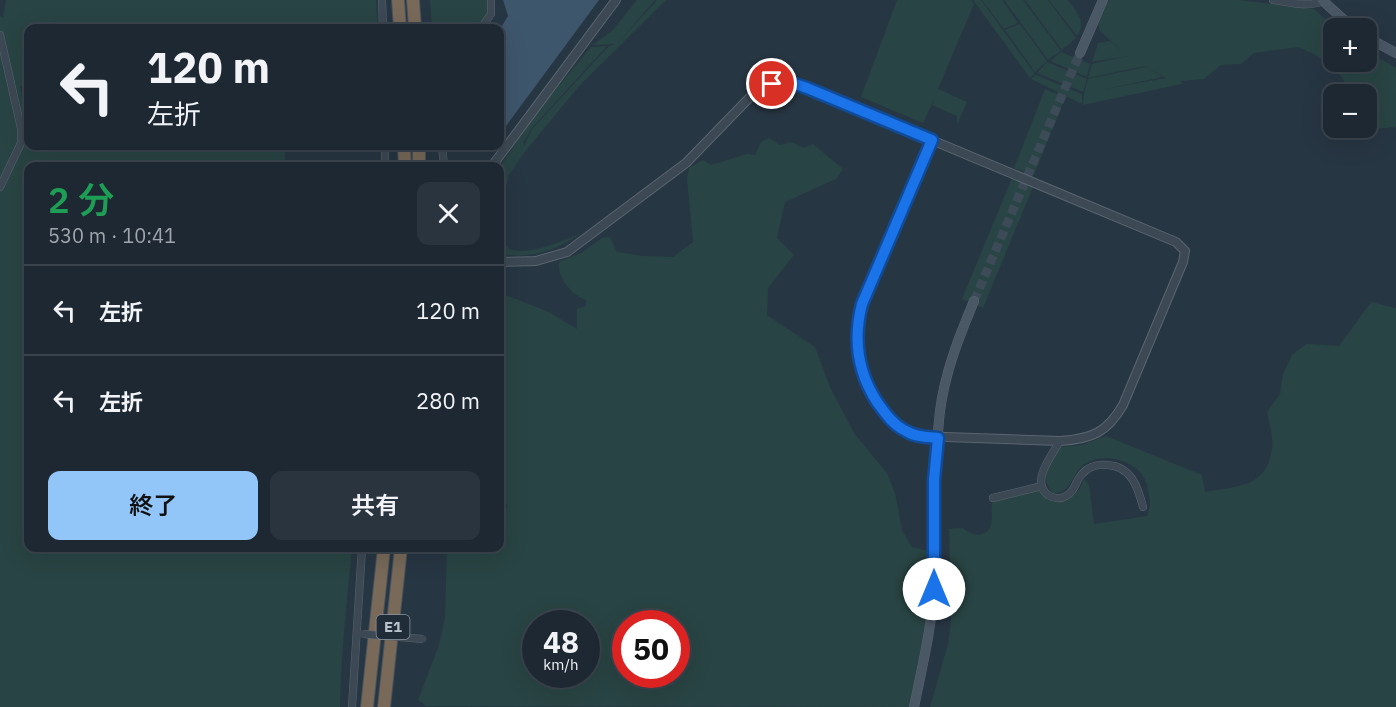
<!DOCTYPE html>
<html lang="ja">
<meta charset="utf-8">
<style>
body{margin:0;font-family:"IBM Plex Sans","Noto Sans JP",sans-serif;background:#2a343e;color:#f1f3f6;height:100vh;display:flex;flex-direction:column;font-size:22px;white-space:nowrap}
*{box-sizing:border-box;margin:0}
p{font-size:20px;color:#a0a6ac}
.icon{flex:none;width:33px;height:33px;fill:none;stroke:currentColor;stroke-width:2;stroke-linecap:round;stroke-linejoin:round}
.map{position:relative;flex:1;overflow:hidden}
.sheet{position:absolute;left:24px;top:162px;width:480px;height:390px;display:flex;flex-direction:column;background:#1d2832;border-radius:12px;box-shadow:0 6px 24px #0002,0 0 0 2px #3b444d}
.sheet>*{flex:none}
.top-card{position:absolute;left:24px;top:24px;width:480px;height:126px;border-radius:12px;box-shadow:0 6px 24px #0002,0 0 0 2px #3b444d;background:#1d2832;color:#f1f3f6;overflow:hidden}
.buttons{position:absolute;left:1323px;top:18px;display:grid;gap:12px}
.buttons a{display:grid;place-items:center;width:54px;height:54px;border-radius:12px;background:#1d2832;box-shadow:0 6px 24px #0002,0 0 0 2px #3b444d;font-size:30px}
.speed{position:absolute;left:522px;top:610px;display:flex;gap:12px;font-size:30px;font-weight:700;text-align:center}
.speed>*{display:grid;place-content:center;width:78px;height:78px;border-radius:50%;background:#1d2832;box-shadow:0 6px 24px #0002,0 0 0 2px #3b444d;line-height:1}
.speed small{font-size:15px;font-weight:400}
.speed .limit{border:9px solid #d22;background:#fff;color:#111}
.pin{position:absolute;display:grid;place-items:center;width:51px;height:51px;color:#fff;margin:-26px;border:3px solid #fff;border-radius:50%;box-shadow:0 2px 6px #0007}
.me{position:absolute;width:66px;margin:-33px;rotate:0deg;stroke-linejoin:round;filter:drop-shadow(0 0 4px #0008)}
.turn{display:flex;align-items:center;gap:21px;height:126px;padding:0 24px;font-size:27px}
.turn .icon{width:78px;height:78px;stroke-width:2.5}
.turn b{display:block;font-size:42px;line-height:51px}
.round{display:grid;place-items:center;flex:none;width:63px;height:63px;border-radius:12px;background:#2a343e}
.head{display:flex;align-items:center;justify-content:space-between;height:102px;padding:0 24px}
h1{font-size:36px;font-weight:600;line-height:45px;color:#1e9e55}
.action{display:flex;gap:12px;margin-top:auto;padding:12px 24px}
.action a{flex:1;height:69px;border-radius:12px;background:#92c5f8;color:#111;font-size:24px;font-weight:600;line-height:69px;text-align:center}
.action a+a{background:#2a343e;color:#f1f3f6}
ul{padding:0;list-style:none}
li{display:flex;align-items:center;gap:18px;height:90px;padding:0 24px;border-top:2px solid #3b444d}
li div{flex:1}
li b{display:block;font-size:22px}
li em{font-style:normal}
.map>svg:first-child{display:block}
.green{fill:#294444;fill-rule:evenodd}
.water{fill:#3e566c}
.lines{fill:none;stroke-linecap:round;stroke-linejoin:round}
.secondary-tunnel{stroke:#3d4b58;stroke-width:9;stroke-dasharray:9 4.5;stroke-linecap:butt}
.minor-casing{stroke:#5a6570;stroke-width:8}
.tertiary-casing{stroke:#5a6570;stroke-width:10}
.secondary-casing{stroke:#5a6570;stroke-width:10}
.motorway-casing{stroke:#46525d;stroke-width:14}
.minor{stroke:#3c4853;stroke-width:7}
.tertiary{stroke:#3c4853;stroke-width:8}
.secondary{stroke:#4a5765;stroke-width:9}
.motorway{stroke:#786959;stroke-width:12}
.minor-bridge-casing{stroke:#5a6570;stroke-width:8;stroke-linecap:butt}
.minor-bridge{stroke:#3c4853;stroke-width:7}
.route-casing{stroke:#114b97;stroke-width:15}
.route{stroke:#1a73e8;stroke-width:10}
.labels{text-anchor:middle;stroke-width:4.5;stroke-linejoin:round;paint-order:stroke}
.shield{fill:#202d38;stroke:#8b95a0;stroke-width:1.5}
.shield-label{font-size:15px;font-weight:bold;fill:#b9c2cc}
</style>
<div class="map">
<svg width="1396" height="707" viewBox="0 0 1396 707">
<rect width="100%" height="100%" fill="#273643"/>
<path class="green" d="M6 0H376L378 28H28V86H20L28 124V146H285V160L276 166H28V548H352C347 601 341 653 340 707H0V16L3 18Z
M430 0H487L488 14 477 28H432Z
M637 0H655L617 44 657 0H666L579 86 523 154 509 175 500 211V167L532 118 591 47 607 46 531 129 524 142 523 137 524 146 532 129 609 46 616 44 592 45 611 32Z
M897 0H971L974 4 938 89 967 102 957 125V116L932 105 938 91 923 123 861 97Z
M973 0H981L1035 74 1030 78Z
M982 0H1002L1018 23 1004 29Z
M1004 0H1023L1061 51 1048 60Z
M1025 0H1048L1076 38 1062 50Z
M1049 0H1068C1077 13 1087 22 1077 36Z
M1109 0H1238L1314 9 1335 28H1334V62H1366L1367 51 1396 68V127C1385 127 1375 131 1365 128H1366V94H1351L1341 76 1331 65 1312 53 1298 47 1254 53 1241 64 1221 65 1204 79 1181 81 1182 84 1083 105 1084 94 1088 79 1146 67 1163 77 1105 89 1166 78 1145 66 1088 78 1092 64 1128 56 1092 62 1098 43 1110 41 1122 51 1100 31 1098 24Z
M1020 24 1047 61 1035 72 1005 30Z
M1061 52 1090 64 1087 77 1050 61Z
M1047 62 1087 79 1083 92 1037 73Z
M1036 75 1082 94V104L1031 79Z
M1045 89 1065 97 1034 175 1014 168Z
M769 138 780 145 791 142 804 148 813 144 843 169 836 179 785 202 777 238 794 255 768 288 767 315 815 347 830 387 854 433 887 473 895 493 902 530 912 547 932 552 934 635 918 707 426 706 418 700 439 645 445 617 447 548H500V509L507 508 504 493 500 489V293L549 312 577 329V309L586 306V300C572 295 557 278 559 262L581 253 602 238 610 237 617 252 642 256 673 257 693 242 687 179 689 168 703 160 711 165 747 154 755 155 761 142ZM536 624H586V675H536ZM626 624H676V675H626Z
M1012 178 1033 187 983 308 962 299Z
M500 232C501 235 502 242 505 245 518 261 566 240 581 233 551 253 536 257 500 255Z
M1371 302 1396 308V707H930L948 644 951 622 949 529 963 528C972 536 987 539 991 524 993 517 990 509 993 499L1040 490C1047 506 1066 505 1077 492 1080 489 1082 483 1084 479L1089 485 1094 524 1147 516C1152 504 1149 497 1147 485 1141 462 1110 453 1090 461 1071 468 1076 490 1054 494 1037 477 1051 464 1060 447L1082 445 1106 436 1202 475 1205 492C1236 486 1267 488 1272 449 1274 438 1269 423 1267 412L1280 394 1283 374 1292 355 1306 344 1339 346Z"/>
<path class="water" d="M503 0H599L500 134V29L508 16Z"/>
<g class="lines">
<path class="secondary-tunnel" d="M974 301 1080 53"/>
<defs>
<path id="minor" d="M382 0 383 28
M1273 0C1288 2 1308 8 1322 1
M481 28 491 14V0
M0 35 21 128V143L0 187
M385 146V166
M442 146 444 166
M1060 441C1052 455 1030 482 1048 495 1054 499 1061 499 1066 496 1076 491 1075 481 1082 474 1089 466 1098 464 1107 465 1131 466 1138 487 1143 507
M993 498 1042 486
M352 707 362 548"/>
<path id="tertiary" d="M492 166 616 0
M500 262 536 261 567 252 686 163 755 92 772 84 783 83H794L807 88 1176 242 1185 251 1183 262 1123 405C1107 433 1091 439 1060 441L917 436C865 417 850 352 862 304L931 140"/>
<path id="secondary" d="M1322 0 1353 28
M1366 37 1396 53
M1080 53 1103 0
M914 707C922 668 931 630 934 590 937 530 933 470 940 411 945 372 959 337 974 301"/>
<path id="motorway" d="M398 0 400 28
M413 0 415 28
M404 146 405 166
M419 146V166
M367 707 384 548
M384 707 401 548"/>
</defs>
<use href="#minor" class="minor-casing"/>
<use href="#tertiary" class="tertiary-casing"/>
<use href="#secondary" class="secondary-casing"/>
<use href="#motorway" class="motorway-casing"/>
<use href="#minor" class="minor"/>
<use href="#tertiary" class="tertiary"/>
<use href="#secondary" class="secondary"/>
<use href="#motorway" class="motorway"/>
<defs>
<path id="minor-bridge" d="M363 634 423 639"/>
</defs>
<use href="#minor-bridge" class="minor-bridge-casing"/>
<use href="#minor-bridge" class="minor-bridge"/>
</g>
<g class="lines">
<defs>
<path id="route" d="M772 84H795L807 88 932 140 862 304C853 339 857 371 877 402 885 413 893 425 906 431 915 437 927 437 938 438L934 480V589"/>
</defs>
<use href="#route" class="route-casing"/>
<use href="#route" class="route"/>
</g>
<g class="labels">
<rect class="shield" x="376.5" y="615" width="33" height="24" rx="4.5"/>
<g class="shield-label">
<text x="393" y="632">E1</text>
</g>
</g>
</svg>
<div class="buttons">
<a>+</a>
<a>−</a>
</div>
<div class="speed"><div>48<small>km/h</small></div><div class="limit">50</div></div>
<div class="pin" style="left:772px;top:84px;background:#d93025"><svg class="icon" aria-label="arrive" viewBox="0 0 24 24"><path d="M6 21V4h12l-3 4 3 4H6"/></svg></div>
<svg class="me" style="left:934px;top:589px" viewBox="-20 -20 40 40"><circle r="19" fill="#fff"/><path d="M0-13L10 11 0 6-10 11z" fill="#1a73e8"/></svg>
<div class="top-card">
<div class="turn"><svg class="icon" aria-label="left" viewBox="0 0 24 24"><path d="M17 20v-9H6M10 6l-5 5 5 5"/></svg><div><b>120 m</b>左折</div></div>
</div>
<section class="sheet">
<div class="head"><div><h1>2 分</h1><p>530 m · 10:41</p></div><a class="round"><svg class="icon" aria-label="close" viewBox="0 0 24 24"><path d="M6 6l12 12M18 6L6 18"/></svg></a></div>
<ul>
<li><svg class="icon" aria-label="left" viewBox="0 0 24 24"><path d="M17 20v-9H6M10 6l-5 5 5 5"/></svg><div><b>左折</b></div><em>120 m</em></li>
<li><svg class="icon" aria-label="left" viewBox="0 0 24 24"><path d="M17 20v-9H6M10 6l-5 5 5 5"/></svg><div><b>左折</b></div><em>280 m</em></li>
</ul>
<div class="action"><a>終了</a><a>共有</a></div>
</section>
</div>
